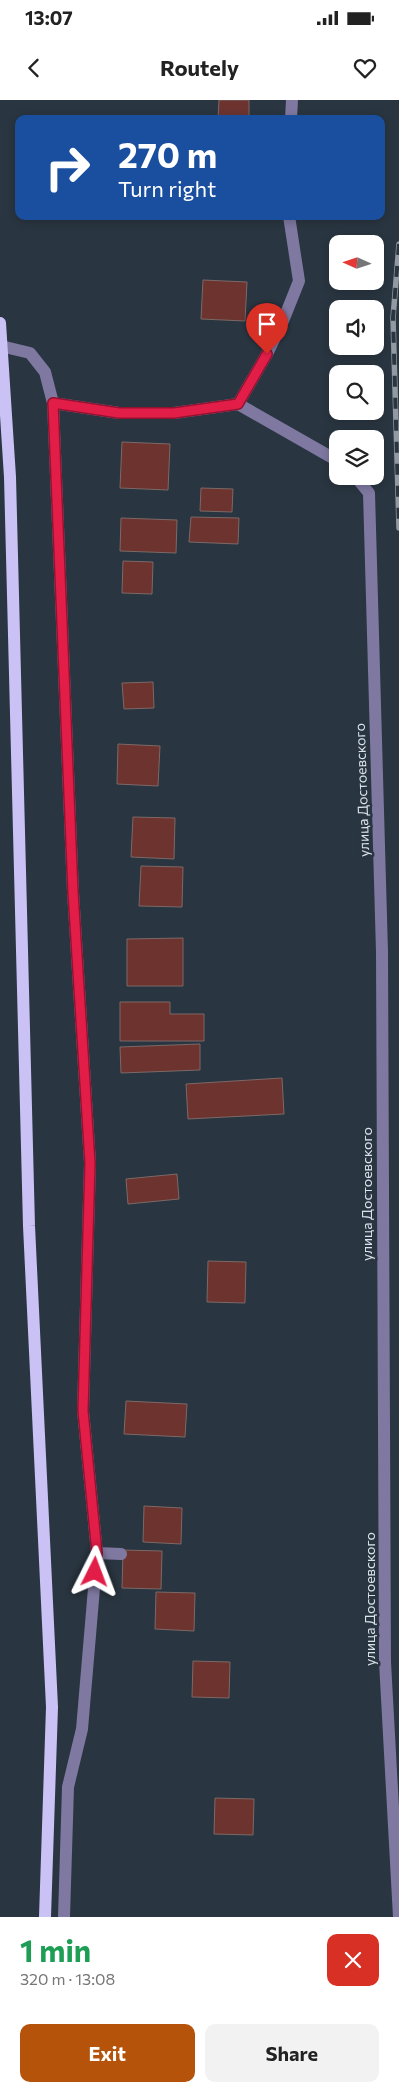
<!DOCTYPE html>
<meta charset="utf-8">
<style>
body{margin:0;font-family:Commissioner,sans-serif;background:#f2f2f2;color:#222;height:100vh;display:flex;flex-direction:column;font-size:19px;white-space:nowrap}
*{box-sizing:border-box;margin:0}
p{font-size:16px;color:#767676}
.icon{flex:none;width:28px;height:28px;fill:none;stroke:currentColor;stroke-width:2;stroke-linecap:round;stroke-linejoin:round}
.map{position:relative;height:1817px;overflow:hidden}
.sheet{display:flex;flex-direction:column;background:#fff;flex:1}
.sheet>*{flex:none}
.top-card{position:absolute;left:15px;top:15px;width:370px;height:105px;border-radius:10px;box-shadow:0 2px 8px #0003;background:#1a4fa0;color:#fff;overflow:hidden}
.needle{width:32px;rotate:273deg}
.fabs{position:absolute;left:329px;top:135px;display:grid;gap:10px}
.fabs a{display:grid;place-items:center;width:55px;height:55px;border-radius:10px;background:#fff;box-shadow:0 2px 8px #0003;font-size:25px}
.pin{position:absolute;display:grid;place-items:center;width:42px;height:42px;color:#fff;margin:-51px -21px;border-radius:50% 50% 50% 0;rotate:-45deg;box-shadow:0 0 5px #0007}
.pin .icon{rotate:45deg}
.me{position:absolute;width:55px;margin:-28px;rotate:3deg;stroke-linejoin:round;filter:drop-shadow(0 0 4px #0008)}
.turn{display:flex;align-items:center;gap:18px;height:105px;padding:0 20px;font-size:22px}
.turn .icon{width:65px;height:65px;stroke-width:2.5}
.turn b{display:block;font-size:35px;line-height:42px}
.round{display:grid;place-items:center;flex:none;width:52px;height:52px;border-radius:10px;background:#f2f2f2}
.head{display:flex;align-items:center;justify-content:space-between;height:85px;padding:0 20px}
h1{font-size:30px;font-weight:700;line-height:38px;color:#1e9e55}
.button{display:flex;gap:10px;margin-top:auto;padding:10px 20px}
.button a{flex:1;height:58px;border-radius:10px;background:#b45309;color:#fff;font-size:20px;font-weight:700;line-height:58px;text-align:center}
.button a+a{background:#f2f2f2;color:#222}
.status{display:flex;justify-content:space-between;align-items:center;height:35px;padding:0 25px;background:#fff;direction:ltr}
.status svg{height:14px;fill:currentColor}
header{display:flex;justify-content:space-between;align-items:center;height:65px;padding:0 20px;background:#fff;font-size:22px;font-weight:700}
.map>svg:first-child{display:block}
.building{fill:#6c332f;stroke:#7c6967}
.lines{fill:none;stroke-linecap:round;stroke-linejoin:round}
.minor{stroke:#7f78a1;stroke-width:12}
.major{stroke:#cac1f4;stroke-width:12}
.rail-casing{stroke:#919aa3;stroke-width:5.5}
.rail{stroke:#293540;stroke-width:4;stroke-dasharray:11;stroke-linecap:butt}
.route-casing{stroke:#92132f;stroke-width:12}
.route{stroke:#e11d48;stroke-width:9}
.labels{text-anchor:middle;stroke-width:5;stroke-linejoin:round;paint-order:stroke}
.street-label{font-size:14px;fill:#dbe3ea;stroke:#293540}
</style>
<div class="status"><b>13:07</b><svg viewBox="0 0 49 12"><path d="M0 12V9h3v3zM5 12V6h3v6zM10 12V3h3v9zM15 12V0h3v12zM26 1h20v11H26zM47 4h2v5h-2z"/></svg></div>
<header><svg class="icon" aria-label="back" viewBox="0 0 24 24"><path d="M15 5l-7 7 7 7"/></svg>Routely<svg class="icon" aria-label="heart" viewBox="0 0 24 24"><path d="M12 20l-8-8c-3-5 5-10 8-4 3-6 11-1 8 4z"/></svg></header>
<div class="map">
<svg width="399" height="1817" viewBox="0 0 399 1817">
<rect width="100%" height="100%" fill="#293540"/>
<path class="building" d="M219 0H249V19H218Z
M203 116H249V118Z
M203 180 247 182 245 221 201 219Z
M122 342 170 344 168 390 120 388Z
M201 388 233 389 232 412 200 411Z
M191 417 239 418 238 444 189 442Z
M121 418 177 420 176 453 120 451Z
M123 461 153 462 152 494 122 493Z
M153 582 154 608 124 609 122 583Z
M118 644 160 646 158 686 117 684Z
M133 717 175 718 174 759 131 757Z
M141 766 183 767 182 807 139 806Z
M183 838V886H127V839Z
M120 902H170V914H204V941H120Z
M200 944V970L121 973 120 947Z
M282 978 284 1014 188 1019 186 984Z
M177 1074 179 1099 128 1104 126 1079Z
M208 1161 246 1162 245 1203 207 1202Z
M126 1301 187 1304 185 1337 124 1334Z
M144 1406 182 1408 181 1444 143 1442Z
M123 1450 162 1451 161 1489 122 1488Z
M156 1492 195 1493 194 1531 155 1529Z
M193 1561 230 1562 229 1598 192 1597Z
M215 1698 254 1699 253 1735 214 1734Z"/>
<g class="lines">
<path class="minor" d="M291 19 292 0
M289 116 299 181 283 221 267 254 238 304 338 361
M1 246 30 253 45 272 53 303 73 792 90 1063 83 1311 97 1453
M53 303 119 313H174L238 304
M355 376 369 393 382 852 385 1562 399 1817
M64 1817 68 1687 82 1629 97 1453 121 1454"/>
<path class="major" d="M0 223 10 377 29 1126 52 1607 45 1817"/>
<defs>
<path id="rail" d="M399 144 393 218 399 428"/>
</defs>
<use href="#rail" class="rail-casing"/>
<use href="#rail" class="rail"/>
</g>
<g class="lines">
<defs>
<path id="route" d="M95 1472 97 1453 83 1311 90 1063 73 792 53 303 119 313H174L238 304 267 254"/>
</defs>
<use href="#route" class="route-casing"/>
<use href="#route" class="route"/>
</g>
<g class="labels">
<g class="street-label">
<text transform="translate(362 690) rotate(-92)" y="5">улица Достоевского</text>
<text transform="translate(367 1094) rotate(-90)" y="5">улица Достоевского</text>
<text transform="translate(370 1499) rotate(-90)" y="5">улица Достоевского</text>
</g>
</g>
</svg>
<div class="fabs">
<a><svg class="needle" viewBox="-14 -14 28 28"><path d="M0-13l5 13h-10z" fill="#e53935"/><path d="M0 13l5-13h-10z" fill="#767676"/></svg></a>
<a><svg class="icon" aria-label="sound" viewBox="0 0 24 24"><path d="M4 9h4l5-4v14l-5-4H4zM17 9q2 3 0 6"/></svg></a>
<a><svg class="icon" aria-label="search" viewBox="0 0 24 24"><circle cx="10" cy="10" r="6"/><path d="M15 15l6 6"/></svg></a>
<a><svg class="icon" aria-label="layers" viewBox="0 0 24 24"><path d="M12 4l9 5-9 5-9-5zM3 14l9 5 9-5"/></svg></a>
</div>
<div class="pin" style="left:267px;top:254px;background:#d93025"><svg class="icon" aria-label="arrive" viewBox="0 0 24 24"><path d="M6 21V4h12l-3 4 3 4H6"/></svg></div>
<svg class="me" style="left:95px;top:1472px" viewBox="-20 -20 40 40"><path d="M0-17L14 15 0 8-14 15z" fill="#e11d48" stroke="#fff" stroke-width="4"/></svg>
<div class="top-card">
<div class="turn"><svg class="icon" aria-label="right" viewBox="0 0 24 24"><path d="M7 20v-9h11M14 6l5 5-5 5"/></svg><div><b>270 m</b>Turn right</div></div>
</div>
</div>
<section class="sheet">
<div class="head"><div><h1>1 min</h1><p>320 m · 13:08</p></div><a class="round" style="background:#d93025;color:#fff"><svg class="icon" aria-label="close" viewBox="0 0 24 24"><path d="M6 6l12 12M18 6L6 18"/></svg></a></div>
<div class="button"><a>Exit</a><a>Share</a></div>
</section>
